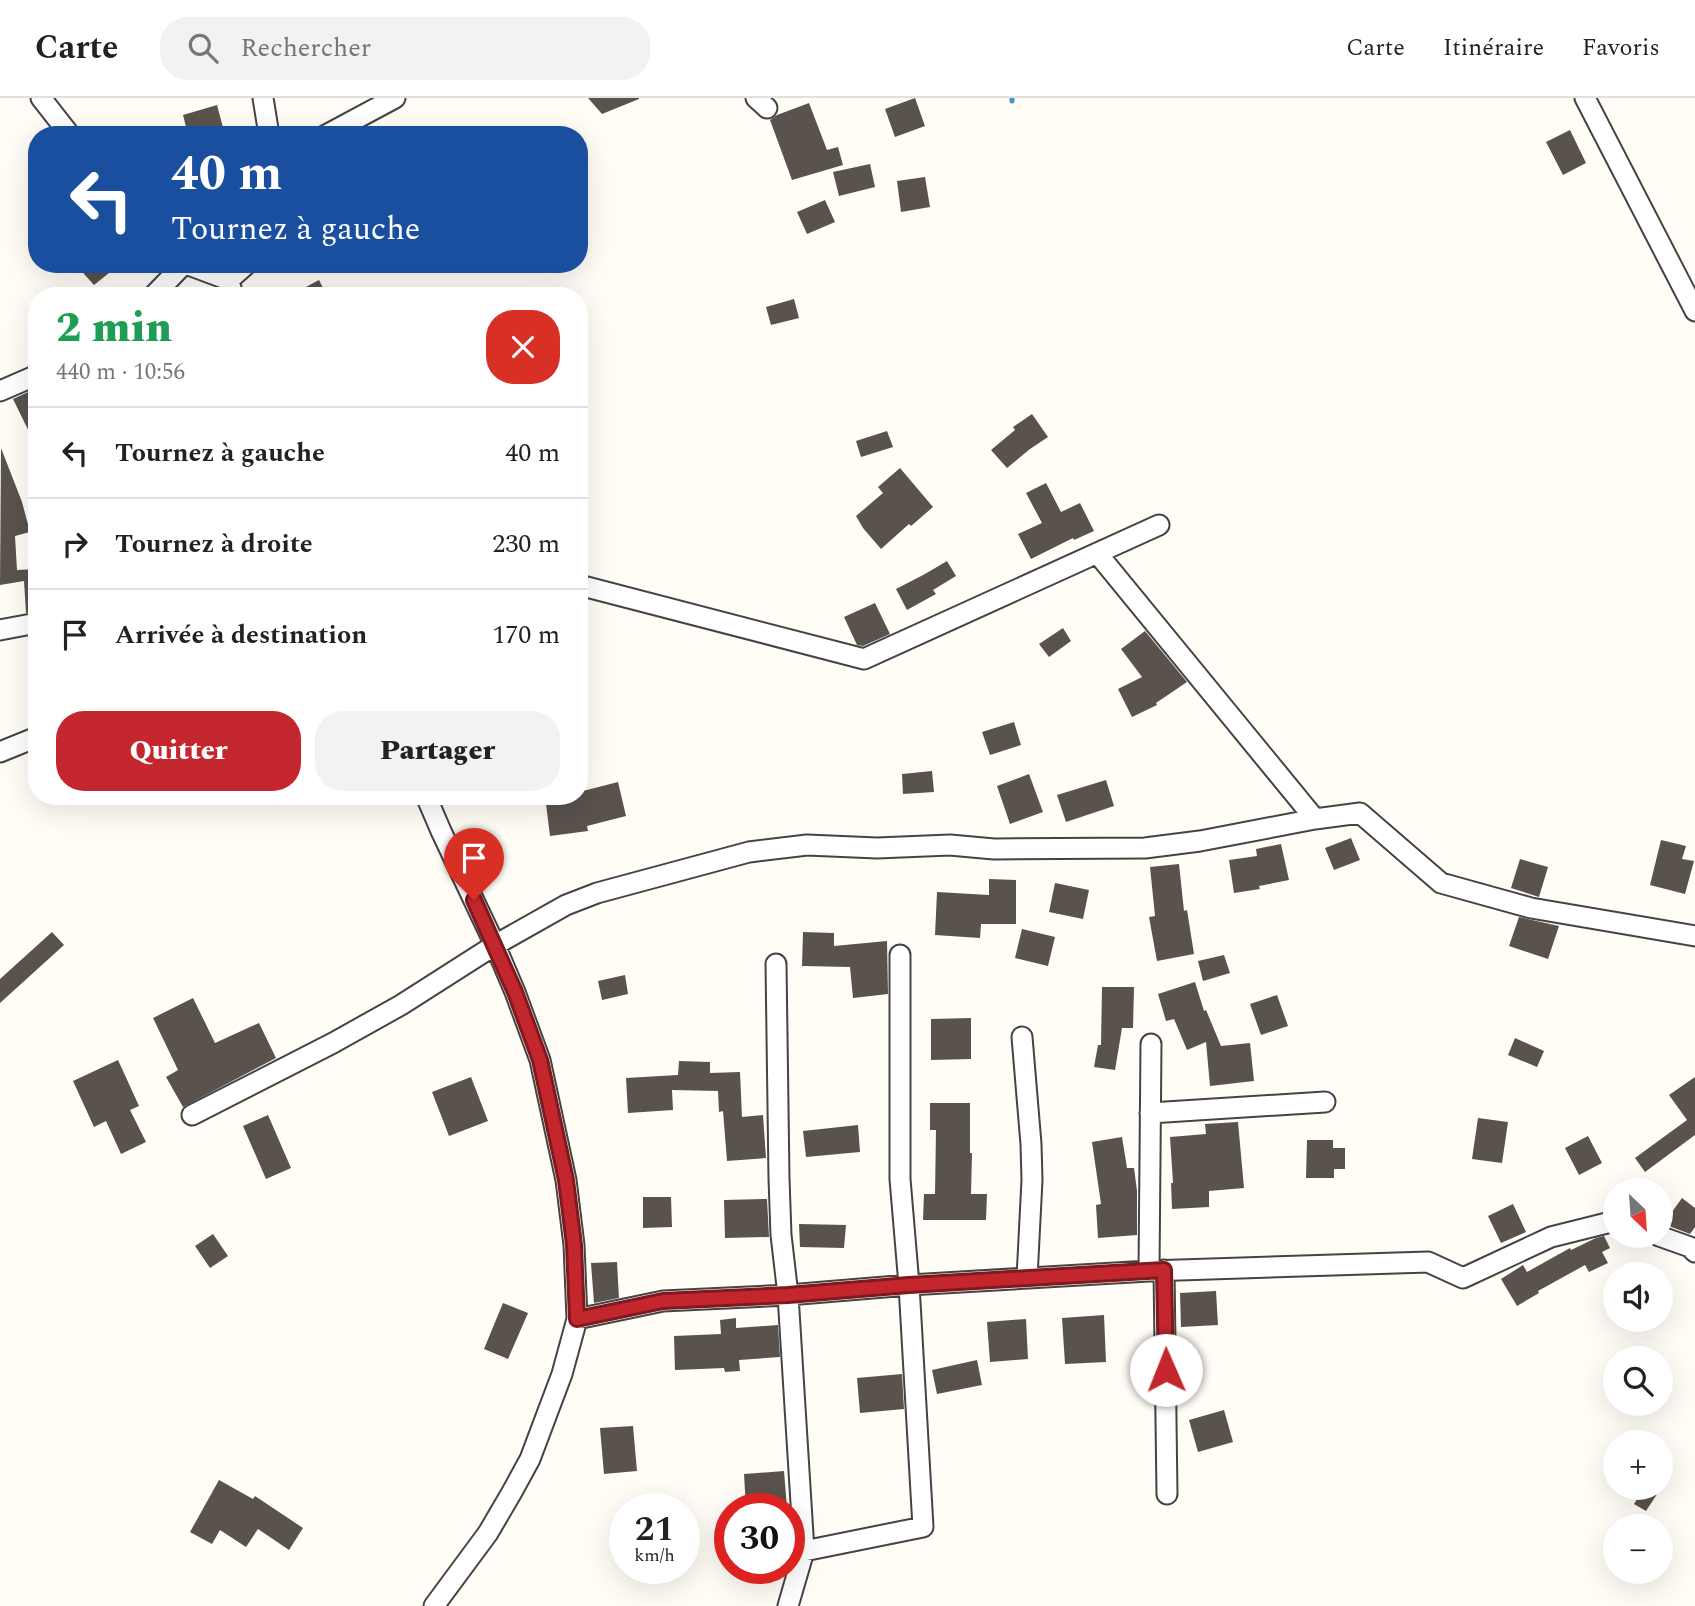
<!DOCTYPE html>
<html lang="fr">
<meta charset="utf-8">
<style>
body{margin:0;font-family:Spectral,serif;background:#f2f2f2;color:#222;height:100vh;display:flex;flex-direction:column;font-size:26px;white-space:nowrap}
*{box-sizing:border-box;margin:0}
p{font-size:23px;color:#767676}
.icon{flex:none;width:38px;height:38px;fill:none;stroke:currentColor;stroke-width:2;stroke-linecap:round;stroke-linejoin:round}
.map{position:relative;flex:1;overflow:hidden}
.side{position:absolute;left:28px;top:189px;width:560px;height:518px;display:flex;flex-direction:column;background:#fff;border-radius:28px;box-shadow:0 7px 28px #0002}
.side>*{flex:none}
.hud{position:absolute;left:28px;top:28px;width:560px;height:147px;border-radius:28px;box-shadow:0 7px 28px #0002;background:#1a4fa0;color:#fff;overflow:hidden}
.needle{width:46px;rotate:155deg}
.tools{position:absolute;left:1603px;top:1080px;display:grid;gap:14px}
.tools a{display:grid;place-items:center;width:70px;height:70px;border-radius:50%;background:#fff;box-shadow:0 7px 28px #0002;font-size:35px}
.speed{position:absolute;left:609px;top:1395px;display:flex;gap:14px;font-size:35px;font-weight:700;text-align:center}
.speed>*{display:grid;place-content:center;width:91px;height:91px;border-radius:50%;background:#fff;box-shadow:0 7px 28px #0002;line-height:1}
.speed small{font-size:18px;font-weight:400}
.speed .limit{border:10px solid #d22;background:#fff;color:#111}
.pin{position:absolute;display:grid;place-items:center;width:60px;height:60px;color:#fff;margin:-72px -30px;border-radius:50% 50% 50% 0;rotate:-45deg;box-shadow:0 0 7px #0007}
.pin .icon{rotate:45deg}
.me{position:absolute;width:77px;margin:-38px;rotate:359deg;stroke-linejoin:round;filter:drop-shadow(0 0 5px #0008)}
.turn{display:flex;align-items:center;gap:24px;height:147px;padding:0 28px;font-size:32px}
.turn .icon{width:91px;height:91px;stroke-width:2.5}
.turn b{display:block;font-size:49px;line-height:60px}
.round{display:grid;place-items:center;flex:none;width:74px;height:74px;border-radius:28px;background:#f2f2f2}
.summary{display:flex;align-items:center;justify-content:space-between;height:119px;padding:0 28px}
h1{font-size:42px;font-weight:800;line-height:52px;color:#1e9e55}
.primary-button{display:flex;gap:14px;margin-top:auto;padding:14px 28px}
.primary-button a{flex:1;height:80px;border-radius:28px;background:#c4262e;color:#fff;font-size:28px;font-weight:800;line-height:80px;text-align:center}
.primary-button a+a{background:#f2f2f2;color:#222}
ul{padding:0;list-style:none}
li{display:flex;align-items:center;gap:21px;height:91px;padding:0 28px;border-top:2px solid #e0e0e0}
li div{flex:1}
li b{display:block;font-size:26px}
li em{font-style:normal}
header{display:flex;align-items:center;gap:42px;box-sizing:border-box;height:98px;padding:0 35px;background:#fff;border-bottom:2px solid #e0e0e0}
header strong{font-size:33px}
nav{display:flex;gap:38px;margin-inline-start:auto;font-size:24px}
.search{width:490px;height:63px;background:#f2f2f2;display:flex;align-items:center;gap:18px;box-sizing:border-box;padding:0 24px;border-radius:28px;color:#767676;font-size:26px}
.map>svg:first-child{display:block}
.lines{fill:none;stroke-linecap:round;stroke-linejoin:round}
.stream{stroke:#3f96cf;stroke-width:5}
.building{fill:#5a524d}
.minor-casing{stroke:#444;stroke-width:23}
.minor{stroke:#fff;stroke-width:19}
.route-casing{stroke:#7f191e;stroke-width:18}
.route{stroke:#c4262e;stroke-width:12}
</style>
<header>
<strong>Carte</strong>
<div class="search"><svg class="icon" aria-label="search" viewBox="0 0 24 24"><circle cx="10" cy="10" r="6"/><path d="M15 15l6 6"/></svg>Rechercher</div>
<nav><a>Carte</a><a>Itinéraire</a><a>Favoris</a></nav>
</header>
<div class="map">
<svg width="1695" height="1508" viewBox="0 0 1695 1508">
<rect width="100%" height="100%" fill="#fffdf5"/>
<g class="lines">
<path class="stream" d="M1012 0V3"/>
</g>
<path class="building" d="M588 0H639V1L602 16Z
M915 0 925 28 895 39 885 11Z
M809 5 827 52 838 49 843 67 792 82 770 22 777 17Z
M217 7 225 37H188L183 17Z
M1570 32 1586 65 1563 77 1546 44Z
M870 66 875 89 839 98 833 74Z
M925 79 930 109 901 114 897 83Z
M825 102 835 124 807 136 797 114Z
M75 166H101L109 175 94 187Z
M319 182 327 198H289Z
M794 201 799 220 771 227 766 209Z
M37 290V350L13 301Z
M1032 316 1048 339 1030 351 1007 370 991 352 1015 332 1013 329Z
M887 333 893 349 861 359 856 343Z
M1 350 22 404 30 434 15 438 17 472 37 471V513L26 515 24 483 0 487Z
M900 370 933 409 911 428 909 426 881 451 863 430 856 418 883 395 878 389Z
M1046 385 1061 414 1080 405 1094 433 1074 442 1073 440 1031 461 1018 436 1042 425 1026 395Z
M947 463 956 478 933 492 936 496 907 512 896 491 925 476Z
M875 505 890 536 863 548 857 547 844 519Z
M1063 530 1071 543 1049 559 1039 546Z
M1145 533 1187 584 1156 605 1157 607 1132 619 1118 591 1142 579 1121 551Z
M1014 624 1021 647 990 657 982 634Z
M932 673 934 694 903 696 902 676Z
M1029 676 1043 714 1010 726 997 688Z
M1106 682 1114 708 1066 724 1057 697Z
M618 684 626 718 587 728 588 733 550 738 545 698H579V694Z
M1351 740 1360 762 1334 772 1325 750Z
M1661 742 1686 748 1682 761 1694 763 1685 796 1650 787Z
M1281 746 1289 782 1259 788 1260 791 1234 795 1229 762 1257 758 1256 751Z
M1520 761 1548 769 1539 799 1511 790Z
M1179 766 1184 813 1187 812 1194 856 1157 863 1149 819 1155 818 1150 769Z
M989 781 1016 782V826H981L980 840 935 837 937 794 989 797Z
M1055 785 1089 792 1083 821 1049 814Z
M1519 819 1559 828 1548 861 1509 848Z
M1022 831 1055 839 1048 868 1015 860Z
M52 834 64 847 0 905V881Z
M803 834 834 835V848L887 843 888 896 853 900 850 869 802 868Z
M1224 857 1230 875 1203 883 1198 863Z
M625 877 628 896 602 902 598 883Z
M1195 884 1204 913 1206 912 1221 948 1250 945 1254 983 1210 988 1206 944 1187 952 1174 921 1166 923 1158 896Z
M1102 889H1134L1133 930H1122L1115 972 1094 969 1098 947H1101Z
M1277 897 1288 928 1261 937 1250 906Z
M193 900 215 945 259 925 276 960 183 1009 166 979 178 972 153 920Z
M971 920V961L931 962V921Z
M1515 940 1544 953 1537 969 1508 957Z
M118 962 139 1008 130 1012 146 1044 121 1056 106 1023 94 1029 73 983Z
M679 963 710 964V975L740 974 742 1019 763 1017 766 1060 727 1063 723 1013 719 1014 718 993 672 992 673 1012 628 1015 626 980 678 977Z
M471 979 488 1023 449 1038 432 994Z
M1695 979V1037L1645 1074 1635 1060 1687 1022 1669 997Z
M930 1005H970V1055H972L971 1096H987L986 1122H923L924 1096H935L936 1032H930Z
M268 1017 291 1070 266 1081 243 1028Z
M1478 1020 1508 1024 1502 1065 1472 1061Z
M1238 1024 1244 1090 1209 1093V1109L1172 1111 1171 1085H1173L1170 1039 1206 1036 1205 1026Z
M858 1027 860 1054 806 1059 803 1033Z
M1588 1038 1602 1065 1579 1077 1565 1050Z
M1122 1039 1127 1070H1134L1137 1093V1137L1098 1140 1096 1107 1101 1106 1092 1044Z
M1307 1042H1333V1050H1345V1071H1334V1080H1306Z
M643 1099H671L672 1129 643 1130Z
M1682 1100 1695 1110V1129L1690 1136 1669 1128 1664 1125Z
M767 1101 769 1139 725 1140 724 1102Z
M1513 1106 1526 1134 1501 1145 1488 1118Z
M799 1126 846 1127 844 1150 800 1149Z
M213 1136 228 1158 210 1170 195 1148Z
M1604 1138 1610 1150 1602 1154 1608 1165 1589 1174 1585 1167 1538 1193 1539 1195 1517 1208 1501 1181 1523 1167 1527 1174 1570 1150 1571 1152 1596 1140Z
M617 1164 619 1200 594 1205 591 1165Z
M1216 1193 1218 1227 1181 1229 1180 1195Z
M503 1205 528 1215 508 1261 484 1251Z
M1104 1217 1106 1264 1065 1266 1062 1220Z
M736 1220V1230L778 1227 780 1259 739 1262 740 1273 725 1274 724 1270 675 1272 674 1238 721 1236 720 1222Z
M1026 1221 1028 1261 990 1264 987 1224Z
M977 1262 982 1287 937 1296 932 1272Z
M902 1276 904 1311 860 1315 857 1280Z
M1224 1312 1233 1344 1198 1354 1189 1322Z
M633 1328 637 1373 604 1376 600 1330Z
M784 1373 787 1410H746L744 1376Z
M219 1382 253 1401 255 1398 303 1430 289 1452 258 1431 246 1449 220 1432 212 1446 190 1434Z
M1644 1390H1661L1646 1413 1634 1406Z"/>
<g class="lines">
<defs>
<path id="minor" d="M41 0 70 37
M263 0 269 37
M756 0 767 10
M1585 0 1695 213
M326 37 395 0
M186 166 229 182 233 198
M229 182 247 166
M153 198 184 166
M0 293 37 277
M1097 455 1315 721
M579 487 864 561 1159 427
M0 532 37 525
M0 654 37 639
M426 698 441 733 495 847 515 894 540 962 566 1082 574 1147 577 1221 562 1276 530 1361 512 1394 488 1435 434 1508
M776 866 779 1080 781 1137 788 1197 804 1453 788 1508
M1022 939 1031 1046 1032 1082 1027 1180
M1150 1015 1325 1004
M192 1017 333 945 401 907 495 847 566 807 597 795 749 754 807 747 877 750 950 747 994 751 1145 750 1200 743 1315 721 1360 715 1441 785 1531 810 1695 838
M1659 1138 1690 1149 1695 1154
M1164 1172 1167 1396
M1149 1173 1151 946
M577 1221 663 1203 788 1197 909 1187 1149 1173 1428 1164 1463 1180 1551 1139 1615 1123
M804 1453 923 1429 909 1187 900 1081V857"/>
</defs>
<use href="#minor" class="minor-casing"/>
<use href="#minor" class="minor"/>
</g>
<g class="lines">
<defs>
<path id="route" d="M474 802 515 894 540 962 566 1082 574 1147 577 1221 663 1203 788 1197 909 1187 1164 1172 1166 1272"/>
</defs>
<use href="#route" class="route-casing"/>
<use href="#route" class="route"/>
</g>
</svg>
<div class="tools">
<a><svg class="needle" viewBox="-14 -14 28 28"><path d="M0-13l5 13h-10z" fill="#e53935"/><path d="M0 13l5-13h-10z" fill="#767676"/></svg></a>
<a><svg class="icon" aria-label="sound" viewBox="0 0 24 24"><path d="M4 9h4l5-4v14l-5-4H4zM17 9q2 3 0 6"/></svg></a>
<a><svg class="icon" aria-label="search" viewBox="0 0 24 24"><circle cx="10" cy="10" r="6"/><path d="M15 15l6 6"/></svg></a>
<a>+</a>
<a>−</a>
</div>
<div class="speed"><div>21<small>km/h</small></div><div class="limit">30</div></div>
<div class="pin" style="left:474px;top:802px;background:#d93025"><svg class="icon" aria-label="arrive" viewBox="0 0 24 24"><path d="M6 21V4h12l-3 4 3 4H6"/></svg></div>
<svg class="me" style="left:1166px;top:1272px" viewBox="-20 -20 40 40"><circle r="19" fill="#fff"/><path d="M0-13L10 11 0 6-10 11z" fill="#c4262e"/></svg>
<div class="hud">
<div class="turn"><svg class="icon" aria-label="left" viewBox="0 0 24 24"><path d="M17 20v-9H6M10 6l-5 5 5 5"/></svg><div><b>40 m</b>Tournez à gauche</div></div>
</div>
<section class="side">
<div class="summary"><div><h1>2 min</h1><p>440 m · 10:56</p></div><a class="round" style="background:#d93025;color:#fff"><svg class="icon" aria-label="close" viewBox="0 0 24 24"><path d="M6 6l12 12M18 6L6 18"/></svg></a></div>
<ul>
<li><svg class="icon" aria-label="left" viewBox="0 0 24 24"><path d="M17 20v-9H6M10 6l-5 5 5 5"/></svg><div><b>Tournez à gauche</b></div><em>40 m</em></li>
<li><svg class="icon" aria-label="right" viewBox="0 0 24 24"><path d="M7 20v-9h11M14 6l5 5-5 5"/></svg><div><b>Tournez à droite</b></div><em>230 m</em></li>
<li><svg class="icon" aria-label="arrive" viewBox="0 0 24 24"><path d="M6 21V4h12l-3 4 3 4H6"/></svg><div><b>Arrivée à destination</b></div><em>170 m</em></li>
</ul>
<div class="primary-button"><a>Quitter</a><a>Partager</a></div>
</section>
</div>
